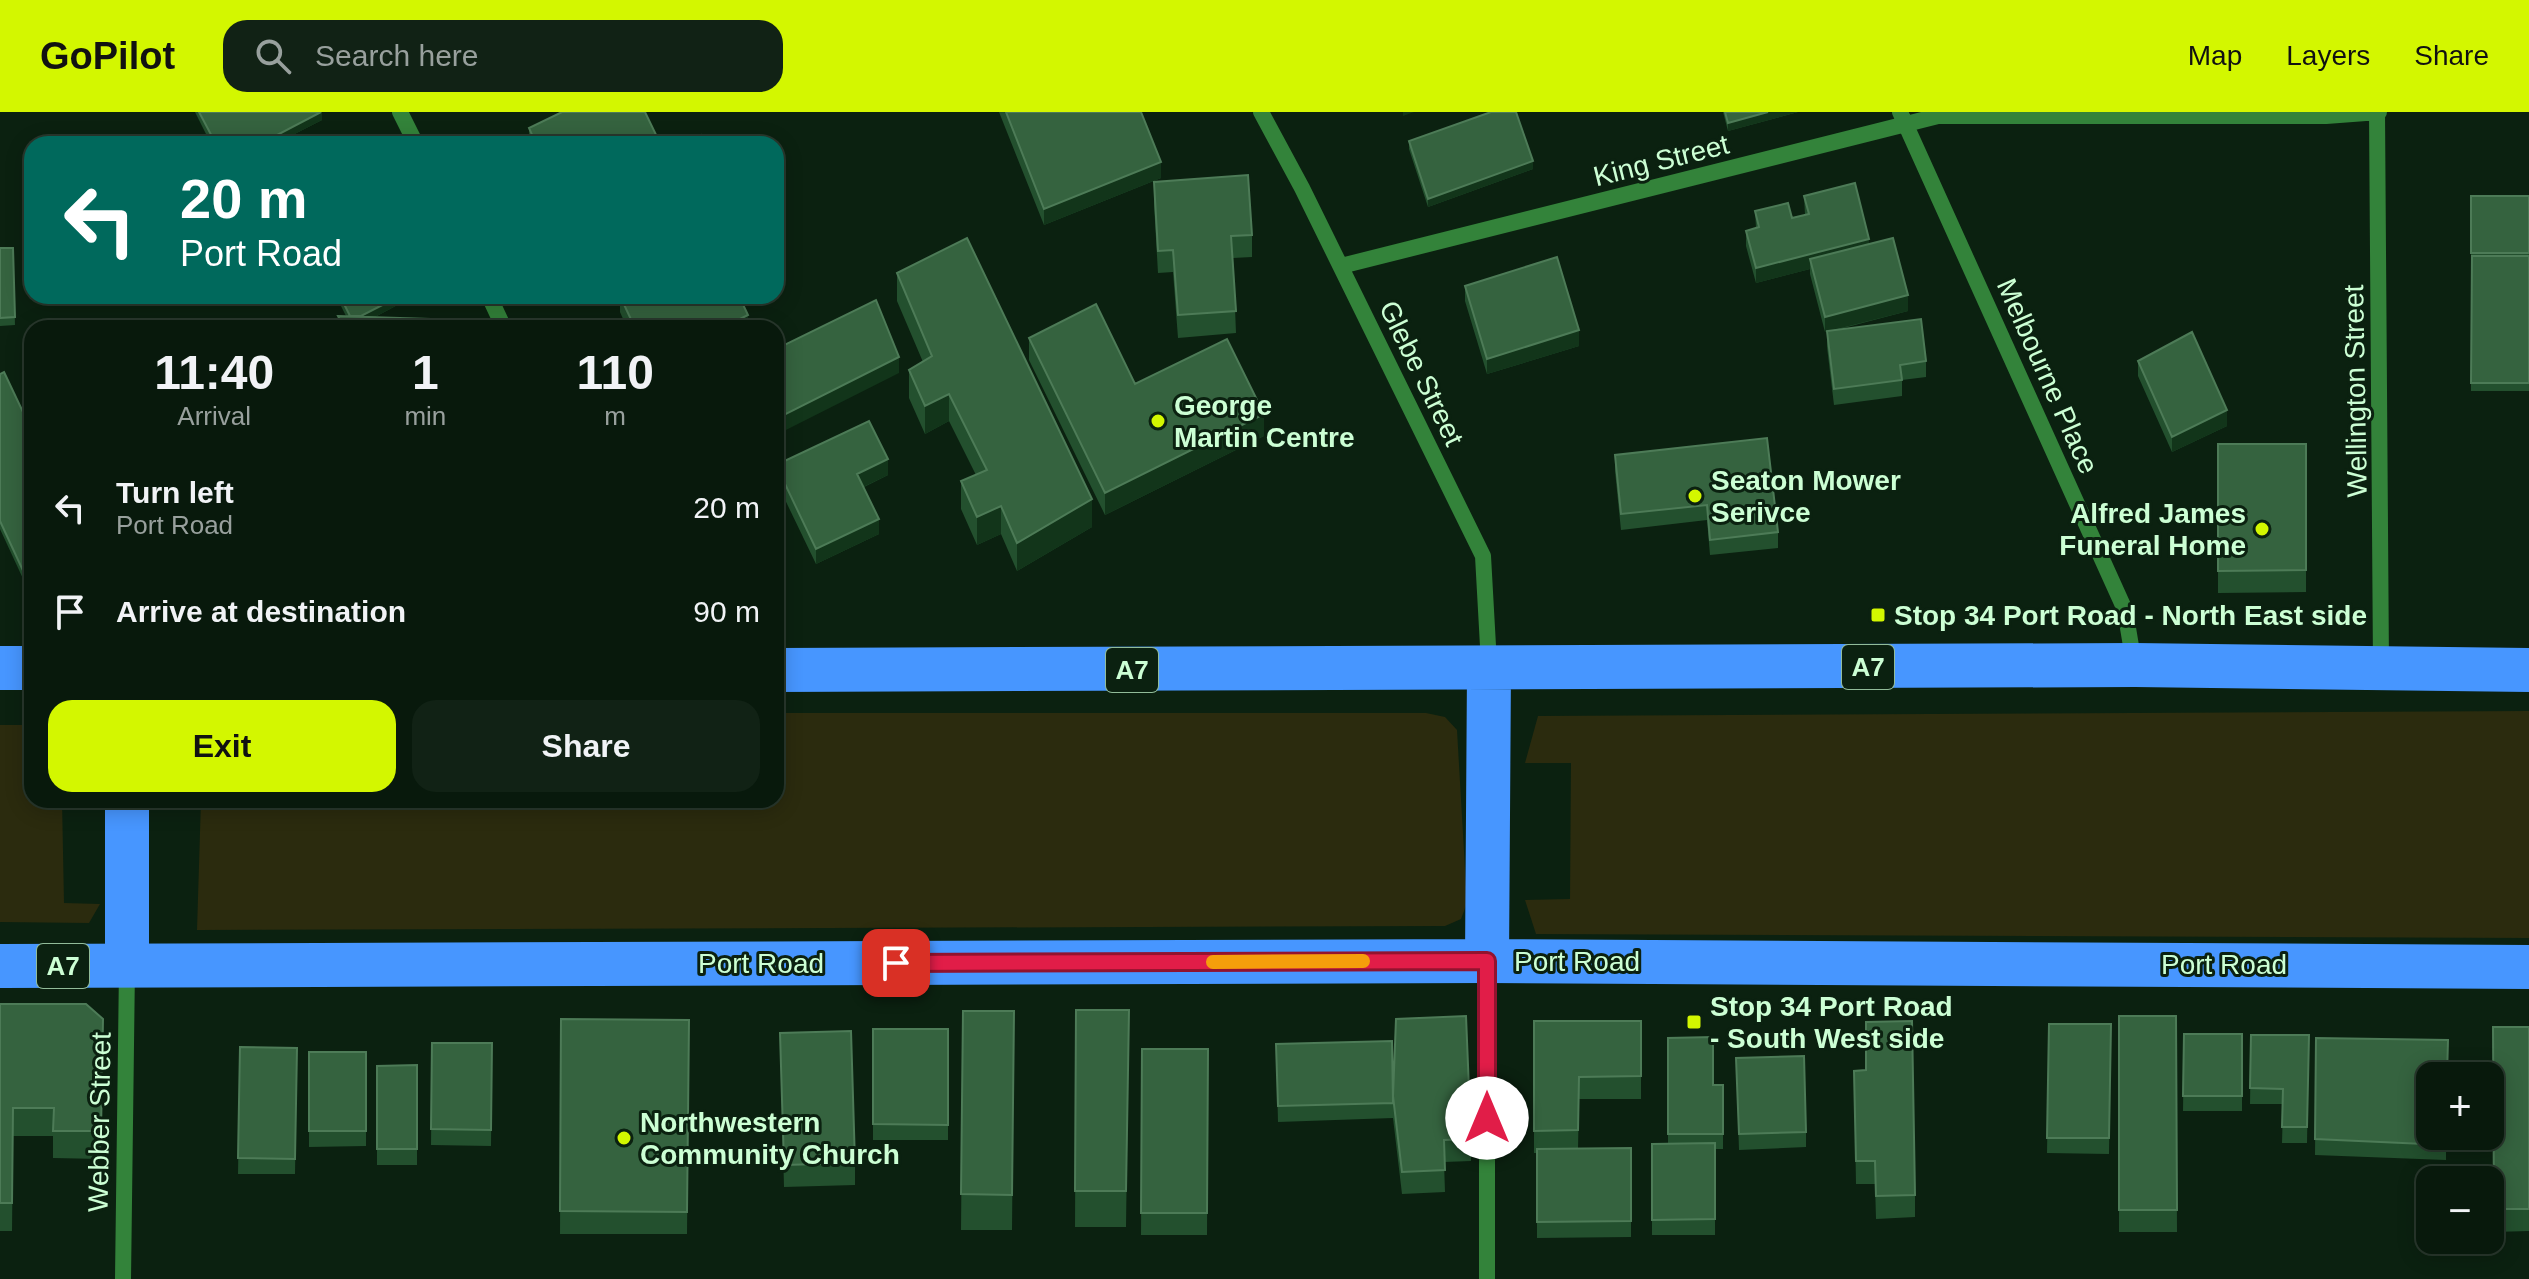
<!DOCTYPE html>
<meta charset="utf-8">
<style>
body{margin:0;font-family:Helvetica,sans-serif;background:#112215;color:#f1f3f6;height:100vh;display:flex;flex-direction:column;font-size:30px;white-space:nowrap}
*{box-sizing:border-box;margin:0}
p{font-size:26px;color:#98a09d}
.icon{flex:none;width:44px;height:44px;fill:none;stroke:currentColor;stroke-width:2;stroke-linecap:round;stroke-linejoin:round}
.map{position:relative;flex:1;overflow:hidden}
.panel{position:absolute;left:24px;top:208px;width:760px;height:488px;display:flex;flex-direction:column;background:#08190c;border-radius:24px;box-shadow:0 4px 20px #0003,0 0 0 2px #29382d}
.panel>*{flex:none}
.banner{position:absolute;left:24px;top:24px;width:760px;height:168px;border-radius:24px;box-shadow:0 4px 20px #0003,0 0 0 2px #29382d;background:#00695c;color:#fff;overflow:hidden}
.fabs{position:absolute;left:2416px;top:950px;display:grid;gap:16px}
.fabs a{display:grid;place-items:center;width:88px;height:88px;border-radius:16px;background:#08190c;box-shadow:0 4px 20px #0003,0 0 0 2px #29382d;font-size:40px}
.pin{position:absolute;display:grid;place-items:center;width:68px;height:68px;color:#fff;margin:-34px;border-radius:16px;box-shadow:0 4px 12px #0006}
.me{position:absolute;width:88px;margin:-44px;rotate:0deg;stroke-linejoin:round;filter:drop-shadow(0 0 6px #0008)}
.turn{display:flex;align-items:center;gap:28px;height:168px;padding:0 24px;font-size:36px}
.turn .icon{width:104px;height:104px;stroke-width:2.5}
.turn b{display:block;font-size:56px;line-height:68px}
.eta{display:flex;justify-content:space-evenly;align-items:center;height:136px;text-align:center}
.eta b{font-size:48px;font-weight:600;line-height:56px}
.action{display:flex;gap:16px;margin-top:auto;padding:16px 24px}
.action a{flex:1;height:92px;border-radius:24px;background:#d3f700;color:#111;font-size:32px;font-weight:600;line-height:92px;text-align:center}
.action a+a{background:#112215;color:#f1f3f6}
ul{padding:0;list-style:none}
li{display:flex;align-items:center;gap:24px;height:104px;padding:0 24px}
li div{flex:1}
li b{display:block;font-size:30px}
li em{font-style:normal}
header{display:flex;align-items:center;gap:48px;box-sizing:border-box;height:112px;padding:0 40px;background:#d3f700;color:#111}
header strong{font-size:38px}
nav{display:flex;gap:44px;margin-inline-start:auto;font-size:28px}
.search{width:560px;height:72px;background:#112215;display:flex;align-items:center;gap:20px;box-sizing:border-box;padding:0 28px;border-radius:24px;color:#98a09d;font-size:30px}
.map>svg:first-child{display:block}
.green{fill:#2b2b0e}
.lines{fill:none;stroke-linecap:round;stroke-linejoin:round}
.street{stroke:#33833a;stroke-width:16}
.highway{stroke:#4796ff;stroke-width:44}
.wall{fill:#23502e}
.shaded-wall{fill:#12351a}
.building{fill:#35633f;stroke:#4d7b57;stroke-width:2}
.route-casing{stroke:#92132f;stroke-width:20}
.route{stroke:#e11d48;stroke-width:14}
.slow{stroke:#f59e0b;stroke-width:14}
.poi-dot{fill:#d3f700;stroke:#0b2110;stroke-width:3}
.labels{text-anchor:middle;stroke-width:6;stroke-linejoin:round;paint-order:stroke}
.shield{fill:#0b2110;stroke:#92bc99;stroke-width:2}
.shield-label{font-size:26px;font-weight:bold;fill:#ccffd4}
.street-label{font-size:28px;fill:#ccffd4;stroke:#0b2110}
.poi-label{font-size:28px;font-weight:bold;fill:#ccffd4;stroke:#0b2110;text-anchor:start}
</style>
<header>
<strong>GoPilot</strong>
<div class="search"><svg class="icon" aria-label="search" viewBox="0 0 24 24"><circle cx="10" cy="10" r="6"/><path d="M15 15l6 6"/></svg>Search here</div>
<nav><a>Map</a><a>Layers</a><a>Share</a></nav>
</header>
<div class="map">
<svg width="2529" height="1167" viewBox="0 0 2529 1167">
<rect width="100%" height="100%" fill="#0b2110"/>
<path class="green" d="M2529 599V826L1536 822 1525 788 1570 787 1571 651H1525L1538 604Z
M776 601H1426L1445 605 1457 618 1467 791 1461 807 1445 814 197 818 201 688H776Z
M0 613H32V688H62L64 791 100 792 89 811 0 810Z"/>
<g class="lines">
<path class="street" d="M400 0 416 32
M1261 0 1302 76 1483 444 1489 552
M1900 0 2125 498 2134 552
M2377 0 2381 553
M1341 154 1938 4H2326L2379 0
M489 184 504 216
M1487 853V1167
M123 1167 127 855"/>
<path class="highway" d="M0 556H32
M776 558 2135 553 2529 558
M1487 849 1489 558
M127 853V688
M0 854 1487 849 2529 855"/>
</g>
<path class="wall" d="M195 0H322V8L275 32H211Z
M999 0H1141L1161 66 1044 113Z
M1723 0H1798L1728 19Z
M529 16 660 32H533L529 24Z
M1409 29 1533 57 1428 95 1409 37Z
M1154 70 1252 123V145L1233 146 1236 221 1178 226 1173 160 1158 161 1154 92Z
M1804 84 1869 132 1908 199 1832 219 1926 249V265L1902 268V284L1834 293 1827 235V220H1825L1810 162V157L1756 171 1746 134V119L1756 116 1755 99 1792 106 1805 103Z
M2471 84H2529V279H2471Z
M0 136H13L15 213 0 214Z
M897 161 1092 415 1017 459 1001 422 977 433 961 397V369L976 363 949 309 925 322 909 286V258L923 250 897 189Z
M1465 174 1579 234 1487 262 1465 189Z
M336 184H405V189L375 205 465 216H338V204H346Z
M620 184 748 216H627L620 200Z
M1029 226 1135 272 1264 324 1105 403 1029 248Z
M2138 249 2227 314 2172 340 2138 264Z
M0 262 32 319V468L25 471 0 417Z
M2218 332H2306V480L2218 481Z
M1615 343 1778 420V436L1710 443 1707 408 1621 418 1615 359Z
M776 353 888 363 864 375 879 422 816 452 776 369Z
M0 892 103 907 101 1047 53 1046V1024H13L12 1119H0Z
M1076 898H1129L1126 1115H1075Z
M963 899H1014L1012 1118H961Z
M2119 904H2176L2177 1120H2119Z
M561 907 689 908 687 1122H560Z
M1534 909H1641V987H1579L1578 1037 1631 1036V1125L1537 1126V1041H1534Z
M2049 912H2111L2109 1042 2047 1041Z
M2493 915H2529V1119L2494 1120Z
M873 917H948V1028H873Z
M780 921 855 1051V1073L784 1075Z
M2184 922H2242V999H2183Z
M2251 923H2309L2307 1031H2282L2283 992H2250Z
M1668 926 1713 973H1723V1037H1715V1123H1652V1032H1668Z
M2316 926 2446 1024V1048L2315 1043Z
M432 931H492L491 1034 431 1033Z
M1276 932 1393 991 1471 1027V1049L1444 1050 1445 1080 1402 1082 1393 1006 1278 1010Z
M240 935 297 936 295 1062H238Z
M1142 937H1208L1207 1123H1141Z
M309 940H366V1034L309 1035Z
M1736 946 1806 1020V1035L1739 1038Z
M417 953V1053H377V954Z
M1854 959 1915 1083V1105L1876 1107 1875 1072H1856Z"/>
<path class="shaded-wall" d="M322 0V8L275 32H260Z
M1403 0H1414L1403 4Z
M1768 0H1798L1728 19V11Z
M1533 49V57L1428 95V87Z
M1161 50V66L1044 113V97Z
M1869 127V142L1810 147V157L1756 171V156Z
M1908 183V199L1825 220V205Z
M400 184H405V189L354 216 353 209Z
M748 203V216H722Z
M1579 218V234L1487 262V247Z
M899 245V261L776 323V307Z
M949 282V309L925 322V294Z
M2227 298V314L2172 340V325Z
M1264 302V324L1105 403V381Z
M888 347V363L857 378V362Z
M1092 387V415L1017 459V431Z
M1001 394V422L977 433V405Z
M879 407V422L816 452V437Z
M784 449V457L776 461V453Z
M32 460V468L25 471V463Z"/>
<path class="building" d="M199 0H321L260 32H216Z
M562 0H645L660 31 536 32 529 16Z
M1006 0H1141L1161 50 1044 97Z
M1491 0H1516L1533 49 1428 87 1409 29Z
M1725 0H1768L1728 11Z
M701 23 706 32H685Z
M1248 63 1252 123 1231 124 1236 199 1178 203 1173 138 1158 139 1154 70Z
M1855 71 1869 127 1756 156 1746 119 1759 115 1755 99 1788 91 1792 106 1809 102 1804 84Z
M2471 84H2529V141H2471Z
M967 126 1092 387 1017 431 1001 394 977 405 961 369 987 358 949 282 925 294 909 258 932 244 897 161Z
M1893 126 1908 183 1825 205 1810 147Z
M0 136H13L15 205 0 206Z
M2472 144H2529V271H2471Z
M1557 145 1579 218 1487 247 1465 174Z
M340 184H400L361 204H350Z
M620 184H739L748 203 722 216H635Z
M876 188 899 245 776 307V237Z
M1096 192 1135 272 1227 227 1264 302 1105 381 1029 226Z
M338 204 461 208 465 216H344Z
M1921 207 1926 249 1900 253 1902 268 1834 277 1827 219Z
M2192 220 2227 298 2172 325 2138 249Z
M4 260 32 319V460L25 463 0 409V262Z
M869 309 888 347 857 362 879 407 816 437 776 353Z
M1767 326 1778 420 1710 428 1707 393 1621 402 1615 343Z
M2218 332H2306V458L2218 459Z
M776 432 784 449 776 453Z
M0 892H86L103 907 101 1019H53L54 996H13L12 1091H0Z
M1076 898H1129L1126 1079H1075Z
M963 899H1014L1012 1083 961 1082Z
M1466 904 1471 1027 1444 1028 1445 1058 1402 1060 1393 984 1396 907Z
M2119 904H2176L2177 1098H2119Z
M561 907 689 908 687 1100 560 1099Z
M1534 909H1641V964L1579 965 1578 1018 1534 1019Z
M1912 909 1915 1083 1876 1084 1875 1049H1856L1854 959 1866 958V910Z
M2049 912H2111L2109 1026H2047Z
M2493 915H2529V1097H2494Z
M873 917H948V1013L873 1012Z
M851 919 855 1051 784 1053 780 921Z
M2184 922H2242V984H2183Z
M2251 923H2309L2307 1015H2282L2283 977 2250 976Z
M1713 925V973H1723V1022H1668V926Z
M2316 926 2448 928 2447 964H2430V1024H2446V1033L2315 1027Z
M1392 929 1393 991 1278 994 1276 932Z
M432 931H492L491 1018 431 1017Z
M240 935 297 936 295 1047 238 1046Z
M1142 937H1208L1207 1101H1141Z
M309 940H366V1019H309Z
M1804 944 1806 1020 1739 1022 1736 946Z
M417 953V1037H377V954Z
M1715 1031V1107L1652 1108V1032Z
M1631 1036V1109L1537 1110V1037Z"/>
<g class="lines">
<defs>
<path id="route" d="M896 851 1487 849V1006"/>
</defs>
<use href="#route" class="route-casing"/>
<use href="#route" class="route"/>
<path class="slow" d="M1213 850 1363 849"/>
</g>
<g class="poi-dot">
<circle cx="1158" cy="309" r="8"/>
<circle cx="1695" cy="384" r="8"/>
<circle cx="2262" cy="417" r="8"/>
<rect x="1870" y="495" width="16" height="16" rx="4"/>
<rect x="1686" y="902" width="16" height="16" rx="4"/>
<circle cx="624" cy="1026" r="8"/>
</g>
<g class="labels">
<g class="shield">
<rect x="1842" y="533" width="52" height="44" rx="6"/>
<rect x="1106" y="536" width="52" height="44" rx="6"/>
<rect x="37" y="832" width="52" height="44" rx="6"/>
</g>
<g class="shield-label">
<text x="1868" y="564">A7</text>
<text x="1132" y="567">A7</text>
<text x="63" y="863">A7</text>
</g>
<g class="street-label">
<text transform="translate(1661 48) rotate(-14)" y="10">King Street</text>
<text transform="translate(1422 261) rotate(64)" y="10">Glebe Street</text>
<text transform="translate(2048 264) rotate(66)" y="10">Melbourne Place</text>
<text transform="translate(2355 279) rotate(-91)" y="10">Wellington Street</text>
<text x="1577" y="859">Port Road</text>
<text x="761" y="861">Port Road</text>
<text x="2224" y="862">Port Road</text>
<text transform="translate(99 1010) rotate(-89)" y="10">Webber Street</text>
</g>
<g class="poi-label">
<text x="1174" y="303">George<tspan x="1174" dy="32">Martin Centre</tspan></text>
<text x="1711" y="378">Seaton Mower<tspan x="1711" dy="32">Serivce</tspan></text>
<text x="2246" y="411" text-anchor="end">Alfred James<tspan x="2246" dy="32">Funeral Home</tspan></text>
<text x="1894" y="513">Stop 34 Port Road - North East side</text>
<text x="1710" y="904">Stop 34 Port Road<tspan x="1710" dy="32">- South West side</tspan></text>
<text x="640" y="1020">Northwestern<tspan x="640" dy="32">Community Church</tspan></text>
</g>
</g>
</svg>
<div class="fabs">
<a>+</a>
<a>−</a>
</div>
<div class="pin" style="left:896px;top:851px;background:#d93025"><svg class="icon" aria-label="arrive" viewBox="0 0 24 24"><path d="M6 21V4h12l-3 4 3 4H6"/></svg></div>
<svg class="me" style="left:1487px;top:1006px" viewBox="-20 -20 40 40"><circle r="19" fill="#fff"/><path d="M0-13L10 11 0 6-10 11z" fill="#e11d48"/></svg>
<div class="banner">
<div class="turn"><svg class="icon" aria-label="left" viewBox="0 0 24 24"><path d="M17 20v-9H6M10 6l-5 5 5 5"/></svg><div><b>20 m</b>Port Road</div></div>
</div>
<section class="panel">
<div class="eta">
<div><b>11:40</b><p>Arrival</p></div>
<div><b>1</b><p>min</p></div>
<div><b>110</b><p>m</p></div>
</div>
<ul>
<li><svg class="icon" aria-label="left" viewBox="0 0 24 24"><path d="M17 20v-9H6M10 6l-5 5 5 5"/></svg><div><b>Turn left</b><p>Port Road</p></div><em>20 m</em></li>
<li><svg class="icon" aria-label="arrive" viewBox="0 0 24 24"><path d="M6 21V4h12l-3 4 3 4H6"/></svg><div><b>Arrive at destination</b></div><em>90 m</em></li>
</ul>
<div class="action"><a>Exit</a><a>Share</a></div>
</section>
</div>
